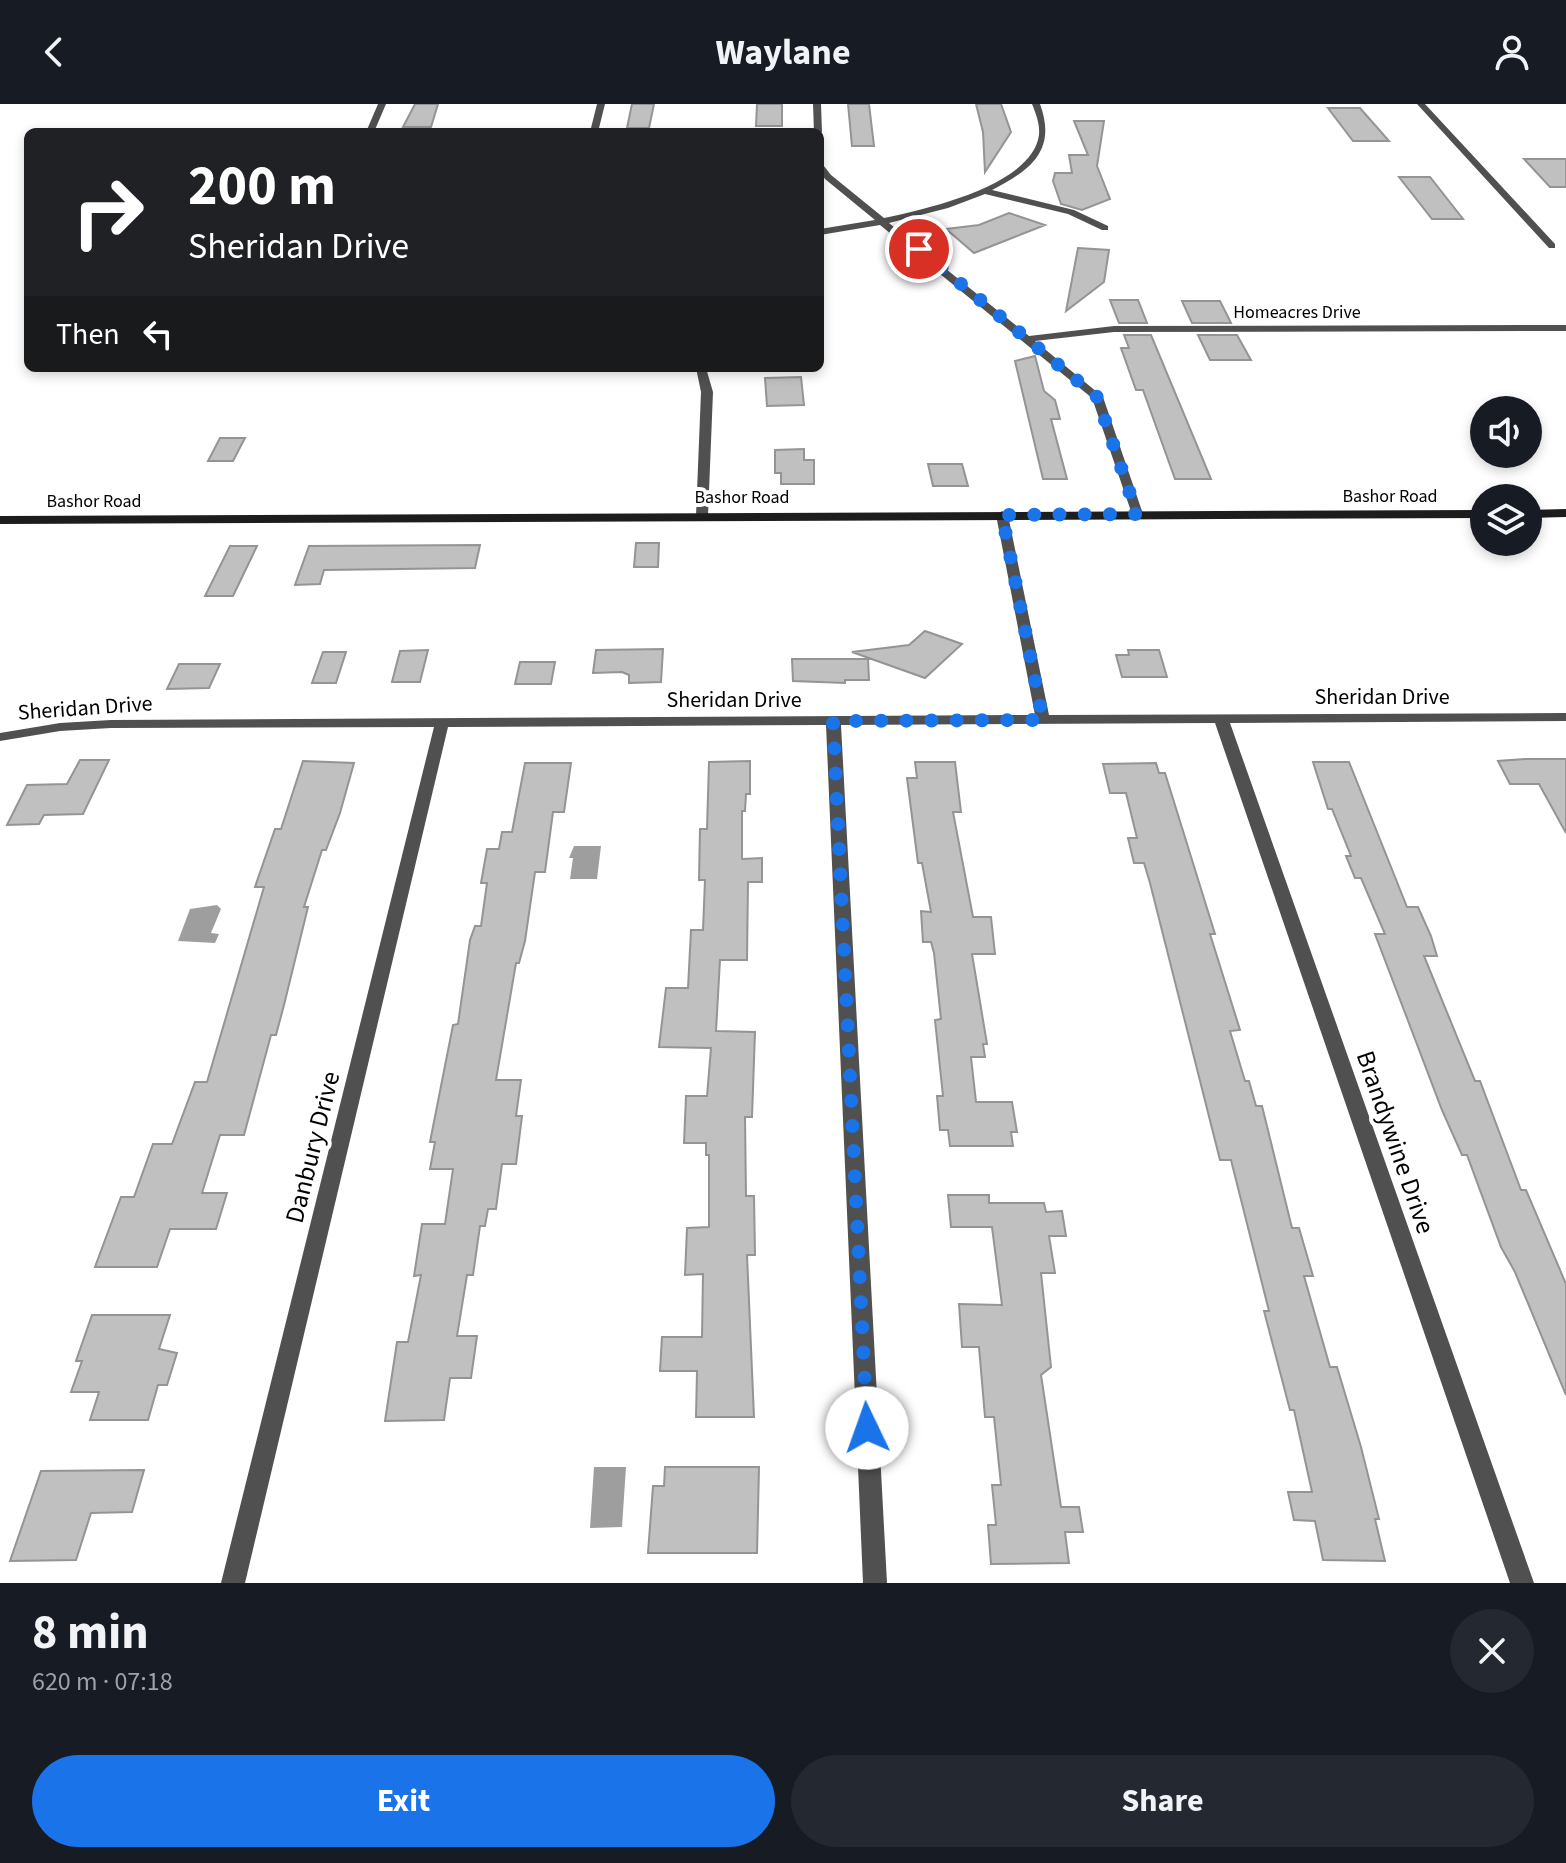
<!DOCTYPE html>
<meta charset="utf-8">
<style>
body{margin:0;font-family:"Source Sans 3",sans-serif;background:#242831;color:#f1f3f6;height:100vh;display:flex;flex-direction:column;font-size:30px;white-space:nowrap}
*{box-sizing:border-box;margin:0}
p{font-size:26px;color:#9ea1a6}
.icon{flex:none;width:44px;height:44px;fill:none;stroke:currentColor;stroke-width:2;stroke-linecap:round;stroke-linejoin:round}
.map{position:relative;height:1479px;overflow:hidden}
.sheet{display:flex;flex-direction:column;background:#171b24;flex:1}
.sheet>*{flex:none}
.guide{position:absolute;left:24px;top:24px;width:800px;height:244px;border-radius:12px;box-shadow:0 4px 12px #0003;background:#202124;color:#fff;overflow:hidden}
.tools{position:absolute;left:1470px;top:292px;display:grid;gap:16px}
.tools a{display:grid;place-items:center;width:72px;height:72px;border-radius:50%;background:#171b24;box-shadow:0 4px 12px #0003;font-size:40px}
.pin{position:absolute;display:grid;place-items:center;width:68px;height:68px;color:#fff;margin:-34px;border:4px solid #fff;border-radius:50%;box-shadow:0 2px 8px #0007}
.me{position:absolute;width:88px;margin:-44px;rotate:357deg;stroke-linejoin:round;filter:drop-shadow(0 0 6px #0008)}
.turn{display:flex;align-items:center;gap:28px;height:168px;padding:0 32px;font-size:36px}
.turn .icon{width:104px;height:104px;stroke-width:2.5}
.turn b{display:block;font-size:56px;line-height:68px}
.then{display:flex;align-items:center;height:76px;padding:0 32px;background:#0003;gap:16px;font-size:30px}
.round{display:grid;place-items:center;flex:none;width:84px;height:84px;border-radius:42px;background:#242831}
.overview{display:flex;align-items:center;justify-content:space-between;height:136px;padding:0 32px}
h1{font-size:48px;font-weight:700;line-height:60px}
.primary-button{display:flex;gap:16px;margin-top:auto;padding:16px 32px}
.primary-button a{flex:1;height:92px;border-radius:48px;background:#1a73e8;color:#fff;font-size:32px;font-weight:700;line-height:92px;text-align:center}
.primary-button a+a{background:#242831;color:#f1f3f6}
header{display:flex;justify-content:space-between;align-items:center;height:104px;padding:0 32px;background:#171b24;font-size:36px;font-weight:700}
.map>svg:first-child{display:block}
.water{fill:#9e9e9e}
.building{fill:#c0c0c0;stroke:#949494;stroke-width:2}
.lines{fill:none;stroke-linecap:round;stroke-linejoin:round}
.street{fill:#505050;fill-rule:evenodd}
.secondary{fill:#1d1d1d;fill-rule:evenodd}
.route{stroke:#1a73e8;stroke-width:14;stroke-dasharray:0 25.2}
.labels{text-anchor:middle;stroke-width:8;stroke-linejoin:round;paint-order:stroke}
.far-street-label{font-size:18px;fill:#000;stroke:#fff}
.street-label{font-size:22px;fill:#000;stroke:#fff}
.near-street-label{font-size:26px;fill:#000;stroke:#fff}
</style>
<header><svg class="icon" aria-label="back" viewBox="0 0 24 24"><path d="M15 5l-7 7 7 7"/></svg>Waylane<svg class="icon" aria-label="person" viewBox="0 0 24 24"><circle cx="12" cy="8" r="4"/><path d="M4 21q1-7 8-7t8 7"/></svg></header>
<div class="map">
<svg width="1566" height="1479" viewBox="0 0 1566 1479">
<rect width="100%" height="100%" fill="#fff"/>
<path class="water" d="M574 742H601L597 775H570L573 754H569Z
M217 801 221 805 211 829 219 830 215 839 178 837 190 805Z
M594 1363H626L622 1423 590 1424Z"/>
<path class="building" d="M415 0H438L431 23H403Z
M632 0H654L649 24H627Z
M757 0H782V22H756Z
M848 0H869L874 42H852Z
M976 0H1001L1011 28 985 68 983 28Z
M1328 4H1360L1389 37H1353Z
M1074 17H1104L1097 62 1110 95 1082 106 1061 100 1053 77 1055 69H1072L1069 51H1088Z
M1524 55H1566V83H1550Z
M1399 73H1430L1463 115H1432Z
M1009 109 1045 121 974 149 946 125 979 121Z
M1078 144 1109 146 1104 178 1066 207Z
M1110 196H1138L1147 219H1119Z
M1182 197H1220L1231 219H1192Z
M1124 231H1151L1211 375H1175L1143 286H1136L1121 244H1129Z
M1198 231H1237L1251 256H1210Z
M1035 252 1044 287 1055 296 1060 315H1051L1067 375H1043L1015 257Z
M801 273 804 301 767 302 765 274Z
M220 334H245L233 357H208Z
M804 345V356H814V380H781V369H775V346Z
M928 360H962L968 382H933Z
M636 439H659L658 463H634Z
M480 441 475 464 324 466 320 480 295 481 309 442Z
M230 442H257L233 492H205Z
M925 527 962 540 925 574 852 548 909 541Z
M663 545 661 578 629 579V571L622 568 593 569 596 546Z
M428 546 420 578H392L400 547Z
M1128 546H1159L1167 573H1122L1116 551H1129Z
M323 548H346L336 579H312Z
M792 555H868L869 576H845V579L793 577Z
M520 558H555L551 580H515Z
M179 560H220L209 584 167 585Z
M1525 655H1566V729L1539 680H1510L1498 657Z
M80 656H109L83 710 44 711 39 720 7 721 27 681 67 680Z
M303 657 354 659 340 709 326 746H322L304 803H308L284 901 276 931H271L244 1031H220L202 1089H227L216 1125H170L157 1163H95L121 1093H134L153 1040H172L195 978H207L264 783H255L275 725H281Z
M750 657V690H746L745 707H742V755L762 754V778H748L747 856H720L716 927 755 928 752 1013H745L746 1092H754L755 1151H747L754 1313H696L697 1267H660L662 1233H702L703 1170 685 1171 687 1124 709 1123V1051H706V1039H684L686 992H707L711 944 659 943 666 884H688L691 826H703L705 776H699L700 725H707L709 658Z
M915 658H955L961 708H953L973 813H991L995 850H972L987 940H983L985 953H971L976 998H1012L1017 1028H1011L1013 1042H950L948 1026H940L937 992H943L935 916 941 915 934 849 931 838H923L921 807 931 808 922 759H918L907 674H917Z
M1313 658H1349L1407 803H1418L1431 832 1437 852H1424L1475 977H1480L1521 1086H1526L1566 1180V1291L1515 1168 1501 1143 1467 1051H1462L1442 1006 1375 830H1385L1361 774H1355L1346 752H1351L1332 705H1328Z
M525 659H571L564 708H553L545 768H535L525 837 519 859H516L496 976H521L516 1012H522L516 1060H502L496 1105H488L485 1122H480L473 1171H467L457 1232H477L471 1274H450L444 1316 385 1317 397 1238H408L421 1171 414 1172 422 1120H445L453 1065H430L435 1038H430L453 921 458 920 470 836 475 822H481L487 779H481L487 745H499L502 728H512Z
M1156 659 1159 669H1165L1215 830H1210L1240 926 1230 927 1245 977H1249L1256 1002H1262L1292 1124H1299L1313 1172H1304L1330 1263H1337L1361 1343 1379 1415H1375L1385 1457 1323 1456 1315 1417 1294 1416 1288 1388H1312L1294 1306H1290L1264 1207H1269L1231 1056H1220L1150 779 1144 759H1134L1128 734H1137L1126 689H1110L1103 660Z
M948 1091H989V1099H1044L1046 1108 1062 1107 1066 1132H1049L1055 1169H1041L1051 1263 1041 1271 1061 1403H1079L1083 1428H1065L1069 1459 991 1460 988 1421H996L992 1381H1001L994 1313H985L979 1243H962L959 1200 1002 1201 992 1123H951Z
M92 1211H170L159 1245 177 1249 167 1281H158L148 1316H90L99 1288H71L82 1257H76Z
M665 1363H759L757 1449H648L653 1382H664Z
M144 1366 132 1408 91 1409 76 1456 10 1457 41 1367Z"/>
<g class="lines">
<path class="street" d="M378 0H386L374 28H366Z
M597 0H605L598 28H590Z
M813 0H821L822 28 820 30 814 28Z
M1032 0H1040C1057 46 1031 66 992 86L1074 106 1108 122V126H1102L1068 110 985 90 948 104 889 119 1029 232 1114 222 1566 221V227L1114 228 1035 237 1103 293 1143 410 1141 413H1133L1092 294 880 121 820 131V125L875 116 825 75 820 67V57L831 71 884 114C925 105 1032 82 1039 31 1040 20 1036 10 1032 0Z
M1417 0H1425L1555 140V144H1549Z
M696 264H706L713 288 708 412 702 416 696 412 701 288Z
M1002 407 1008 411 1049 611 1566 609V617L1230 619 1534 1479H1510L1215 619 841 621 887 1479H863L826 621 448 623 245 1479H221L434 623 111 624 60 627 0 637V629L60 619 111 616 1035 611 996 411Z"/>
<path class="secondary" d="M1566 405V413L1528 414V406Z
M1484 406V414L0 420V412Z"/>
</g>
<g class="lines">
<path class="route" d="M867 1324 833 617 1043 616 1002 411 1137 410 1097 293 919 145"/>
</g>
<g class="labels">
<g class="far-street-label">
<text x="1297" y="214">Homeacres Drive</text>
<text x="1390" y="398">Bashor Road</text>
<text x="742" y="399">Bashor Road</text>
<text x="94" y="403">Bashor Road</text>
</g>
<g class="street-label">
<text x="1382" y="600">Sheridan Drive</text>
<text x="734" y="603">Sheridan Drive</text>
<text transform="translate(85 603) rotate(-4)" y="8">Sheridan Drive</text>
</g>
<g class="near-street-label">
<text transform="translate(1396 1038) rotate(71)" y="9">Brandywine Drive</text>
<text transform="translate(312 1043) rotate(-76)" y="9">Danbury Drive</text>
</g>
</g>
</svg>
<div class="tools">
<a><svg class="icon" aria-label="sound" viewBox="0 0 24 24"><path d="M4 9h4l5-4v14l-5-4H4zM17 9q2 3 0 6"/></svg></a>
<a><svg class="icon" aria-label="layers" viewBox="0 0 24 24"><path d="M12 4l9 5-9 5-9-5zM3 14l9 5 9-5"/></svg></a>
</div>
<div class="pin" style="left:919px;top:145px;background:#d93025"><svg class="icon" aria-label="arrive" viewBox="0 0 24 24"><path d="M6 21V4h12l-3 4 3 4H6"/></svg></div>
<svg class="me" style="left:867px;top:1324px" viewBox="-20 -20 40 40"><circle r="19" fill="#fff"/><path d="M0-13L10 11 0 6-10 11z" fill="#1a73e8"/></svg>
<div class="guide">
<div class="turn"><svg class="icon" aria-label="right" viewBox="0 0 24 24"><path d="M7 20v-9h11M14 6l5 5-5 5"/></svg><div><b>200 m</b>Sheridan Drive</div></div>
<div class="then">Then<svg class="icon" aria-label="left" viewBox="0 0 24 24"><path d="M17 20v-9H6M10 6l-5 5 5 5"/></svg></div>
</div>
</div>
<section class="sheet">
<div class="overview"><div><h1>8 min</h1><p>620 m · 07:18</p></div><a class="round"><svg class="icon" aria-label="close" viewBox="0 0 24 24"><path d="M6 6l12 12M18 6L6 18"/></svg></a></div>
<div class="primary-button"><a>Exit</a><a>Share</a></div>
</section>
